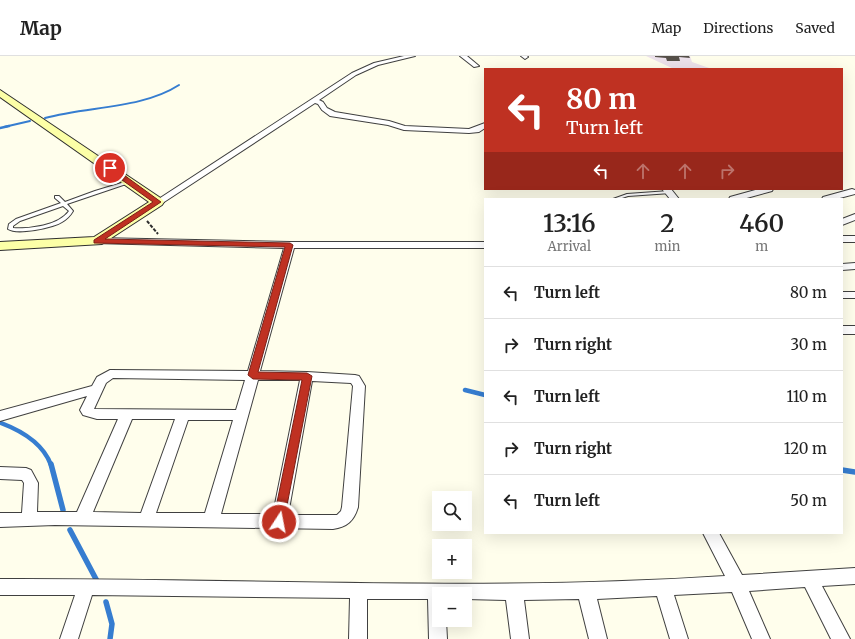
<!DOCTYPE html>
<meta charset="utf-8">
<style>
body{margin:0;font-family:Merriweather,serif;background:#f2f2f2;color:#222;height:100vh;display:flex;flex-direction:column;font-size:15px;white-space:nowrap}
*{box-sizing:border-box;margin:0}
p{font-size:13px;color:#767676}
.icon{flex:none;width:22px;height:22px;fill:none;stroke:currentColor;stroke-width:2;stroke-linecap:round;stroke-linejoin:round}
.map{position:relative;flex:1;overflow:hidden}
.details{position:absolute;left:484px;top:142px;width:359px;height:336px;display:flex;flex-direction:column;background:#fff;border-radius:0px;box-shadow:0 4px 16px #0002}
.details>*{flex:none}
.top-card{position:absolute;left:484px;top:12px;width:359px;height:122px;border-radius:0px;box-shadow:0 4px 16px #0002;background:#bf3122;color:#fff;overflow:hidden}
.buttons{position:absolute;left:432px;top:435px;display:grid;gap:8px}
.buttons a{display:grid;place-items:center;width:40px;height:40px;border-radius:0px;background:#fff;box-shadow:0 4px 16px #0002;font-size:20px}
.pin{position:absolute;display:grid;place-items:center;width:34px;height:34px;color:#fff;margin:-17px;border:2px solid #fff;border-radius:50%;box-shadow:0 1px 4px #0007}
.me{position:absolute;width:44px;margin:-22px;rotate:11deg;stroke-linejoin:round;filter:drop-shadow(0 0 3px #0008)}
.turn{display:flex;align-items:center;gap:14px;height:84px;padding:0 16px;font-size:18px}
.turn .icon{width:52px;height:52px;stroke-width:2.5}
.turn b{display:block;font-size:28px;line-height:34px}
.lanes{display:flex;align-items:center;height:38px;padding:0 16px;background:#0003;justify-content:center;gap:20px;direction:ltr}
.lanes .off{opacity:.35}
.eta{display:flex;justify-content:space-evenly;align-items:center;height:68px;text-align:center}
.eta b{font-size:24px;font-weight:600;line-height:28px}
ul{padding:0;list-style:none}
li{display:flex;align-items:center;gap:12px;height:52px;padding:0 16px;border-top:1px solid #e0e0e0}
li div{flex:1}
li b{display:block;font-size:15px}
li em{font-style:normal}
header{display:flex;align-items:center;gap:24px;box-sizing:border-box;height:56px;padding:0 20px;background:#fff;border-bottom:1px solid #e0e0e0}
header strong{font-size:19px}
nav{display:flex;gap:22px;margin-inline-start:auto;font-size:14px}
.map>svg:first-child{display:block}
.industrial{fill:#ece1eb}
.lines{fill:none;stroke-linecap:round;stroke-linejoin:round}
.stream-far3{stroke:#367dd0;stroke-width:2}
.stream-far2{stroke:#367dd0;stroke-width:2.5}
.stream-far1{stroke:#367dd0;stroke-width:4.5}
.stream{stroke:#367dd0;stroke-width:5.5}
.building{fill:#565049}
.lane-casing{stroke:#404040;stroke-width:2}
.street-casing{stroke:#404040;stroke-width:2}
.secondary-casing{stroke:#2f2f2f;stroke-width:2}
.path{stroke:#2f2f2f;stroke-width:2;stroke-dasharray:3.5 1.5;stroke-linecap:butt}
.lane{fill:#fff;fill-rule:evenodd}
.street{fill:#fff;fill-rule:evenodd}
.secondary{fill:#fcffa7;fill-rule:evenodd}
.route{fill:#bf3122;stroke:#7c2016}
</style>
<header>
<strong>Map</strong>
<nav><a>Map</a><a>Directions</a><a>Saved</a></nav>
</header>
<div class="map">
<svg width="855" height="583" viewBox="0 0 855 583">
<rect width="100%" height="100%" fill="#fffeec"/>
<path class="industrial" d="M646 0H690L692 6 712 13H674Z"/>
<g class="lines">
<path class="stream-far3" d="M45 62C88 50 142 53 179 29
M4 71 30 65"/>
<path class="stream-far2" d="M0 72 9 70"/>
<path class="stream-far1" d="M465 334 485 339
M1 367C22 375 43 387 51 409"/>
<path class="stream" d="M51 408 63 454
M842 414 855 416
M70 474 97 525
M106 546 112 568 110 583"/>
</g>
<path class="building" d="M655 0H689L690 2 679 1 680 5H667L666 2 655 1Z"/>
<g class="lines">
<defs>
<path id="lane" d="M128 125 132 126 67 148 73 155C70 160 67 163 62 166 53 172 17 179 8 173L9 168 16 163 61 147 55 142V140H59L65 146 95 135ZM63 150 69 155C58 170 30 173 13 172V170L20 165Z
M669 135 671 136V137L628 140 619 143H613L627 138Z"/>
<path id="street" d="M404 0H415L378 9 356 19 319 44 323 46 327 52 335 56 389 65 405 70 469 73 485 67V72L479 76 469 77 404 74 388 69 330 60 322 54 318 48 315 47 161 148 158 149 154 146 352 17 374 7Z
M460 0H467L479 10 474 11Z
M521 0H527L528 1 525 3Z
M662 133H671L679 143H670Z
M759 133H773L772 135 743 143H729L730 141Z
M852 133 855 134V138L836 143H822L823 141Z
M855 158V164L842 169V163Z
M842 180H855V186H842Z
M97 182 290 186H485V192H294L260 315 307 316 355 319 359 320 365 330 358 451C354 465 347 471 333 473L55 469 0 471V457H22L24 427 22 424 0 423V411L26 412 31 414 38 427 37 456H77L118 363H97L83 359 80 354 87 340 0 365V355L92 330 97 321 110 314 248 315 284 192 94 187 92 185 94 183ZM113 322 245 324 236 354 94 353 106 327ZM258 324H300L273 458H221ZM312 325 351 327 353 330 342 451 341 455 337 459H288ZM132 363H175L141 457 93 456ZM188 364H233L205 457H156Z
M855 207V213L842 214V208Z
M842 236H855V242H842Z
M842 270H855V278H842Z
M703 477H719L742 519 855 512V528L822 530 850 583H831L805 531 749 535 770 583H752L732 536 674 539 688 583H670L657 540 597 543 607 583H589L579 543 524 544 529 583H511L506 544 465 543V538H439V564H446L447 583H429L428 543H367V583H349L350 542 92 539 78 583H60L75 539H0V523C242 522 483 536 725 520Z"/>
<path id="secondary" d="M0 34 162 143 164 146 162 149 102 188 0 194V186L94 181 149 146 0 41Z"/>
</defs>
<use href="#lane" class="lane-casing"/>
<use href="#street" class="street-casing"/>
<use href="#secondary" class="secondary-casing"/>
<path class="path" d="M147 165 158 178"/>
<use href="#lane" class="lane"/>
<use href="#street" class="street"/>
<use href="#secondary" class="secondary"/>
</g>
<path class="route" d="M108 111H113L161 146 105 183 290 187 293 189 258 316 307 317 312 320 283 470 279 471 275 470 273 466 302 324 253 323 248 319 285 191 94 187V184L153 146 108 114Z"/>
</svg>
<div class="buttons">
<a><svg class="icon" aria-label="search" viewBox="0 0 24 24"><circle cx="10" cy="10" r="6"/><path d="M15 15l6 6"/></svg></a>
<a>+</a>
<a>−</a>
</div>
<div class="pin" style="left:110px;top:112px;background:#d93025"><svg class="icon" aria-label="arrive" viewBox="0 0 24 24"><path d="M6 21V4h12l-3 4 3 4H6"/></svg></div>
<svg class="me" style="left:279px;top:466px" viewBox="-20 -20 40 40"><circle r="17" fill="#bf3122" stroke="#fff" stroke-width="3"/><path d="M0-11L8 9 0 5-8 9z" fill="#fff"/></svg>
<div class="top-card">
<div class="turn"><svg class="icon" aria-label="left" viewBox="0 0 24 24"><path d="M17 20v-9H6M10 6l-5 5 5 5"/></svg><div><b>80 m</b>Turn left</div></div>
<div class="lanes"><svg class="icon" aria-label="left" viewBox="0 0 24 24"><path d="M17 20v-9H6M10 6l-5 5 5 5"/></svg><svg class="icon off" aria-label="ahead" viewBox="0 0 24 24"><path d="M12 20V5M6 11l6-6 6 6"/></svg><svg class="icon off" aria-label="ahead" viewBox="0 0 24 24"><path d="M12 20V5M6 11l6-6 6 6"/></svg><svg class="icon off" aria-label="right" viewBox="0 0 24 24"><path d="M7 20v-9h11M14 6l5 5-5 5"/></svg></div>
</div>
<section class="details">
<div class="eta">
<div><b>13:16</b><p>Arrival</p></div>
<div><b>2</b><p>min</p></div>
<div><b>460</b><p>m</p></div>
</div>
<ul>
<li><svg class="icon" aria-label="left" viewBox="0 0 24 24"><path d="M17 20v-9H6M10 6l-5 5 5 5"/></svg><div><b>Turn left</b></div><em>80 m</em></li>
<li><svg class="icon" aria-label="right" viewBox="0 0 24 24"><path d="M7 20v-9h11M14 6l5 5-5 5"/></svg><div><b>Turn right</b></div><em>30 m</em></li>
<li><svg class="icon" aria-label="left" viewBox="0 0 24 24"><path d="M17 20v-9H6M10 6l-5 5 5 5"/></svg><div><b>Turn left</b></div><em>110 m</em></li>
<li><svg class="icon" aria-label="right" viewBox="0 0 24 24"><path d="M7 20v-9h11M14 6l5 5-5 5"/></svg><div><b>Turn right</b></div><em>120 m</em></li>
<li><svg class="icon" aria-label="left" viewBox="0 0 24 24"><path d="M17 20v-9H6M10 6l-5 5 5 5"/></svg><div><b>Turn left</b></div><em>50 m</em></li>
</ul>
</section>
</div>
